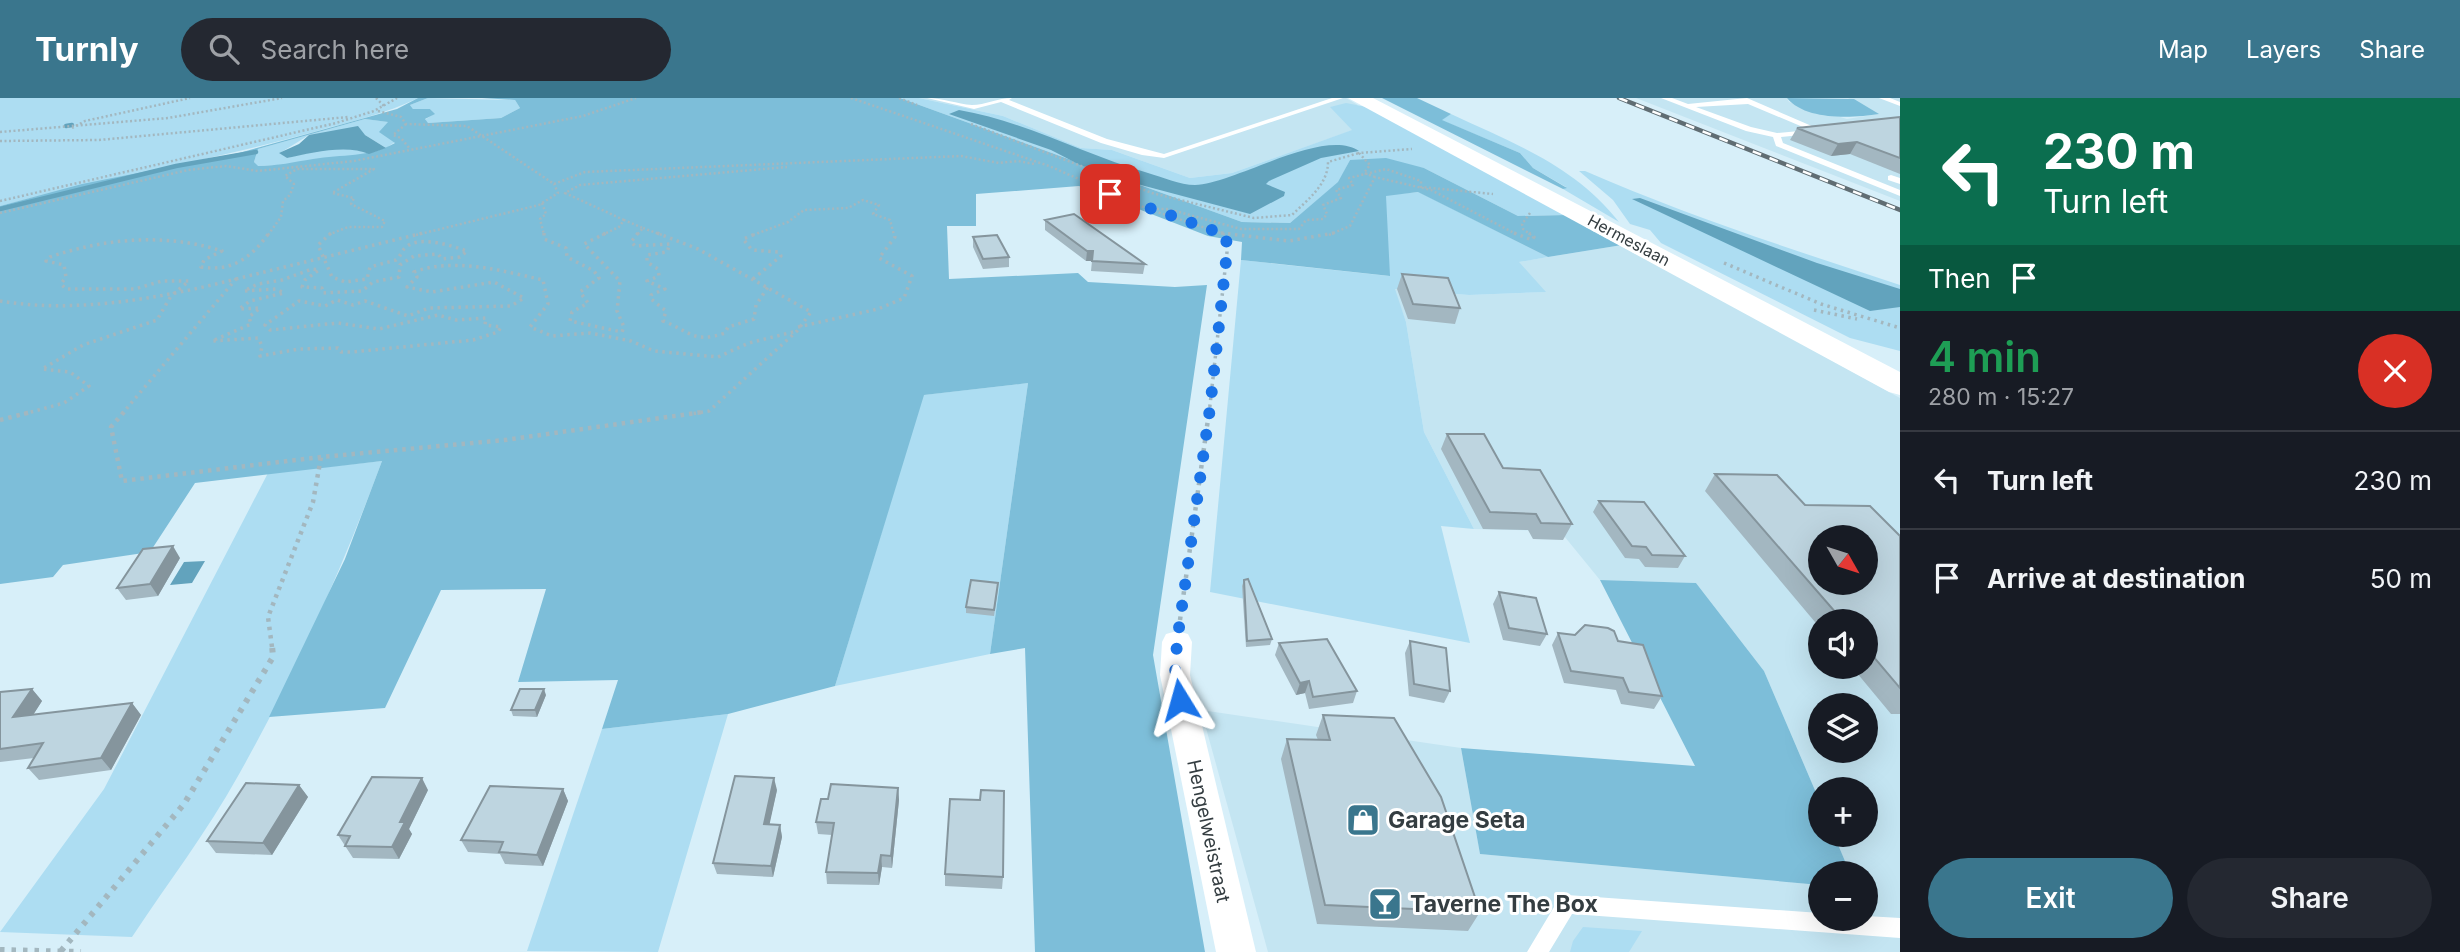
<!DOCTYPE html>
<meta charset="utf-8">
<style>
body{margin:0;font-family:Inter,sans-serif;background:#242831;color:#f1f3f6;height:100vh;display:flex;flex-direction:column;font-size:26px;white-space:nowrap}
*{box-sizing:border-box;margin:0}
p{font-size:23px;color:#9ea1a6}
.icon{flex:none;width:38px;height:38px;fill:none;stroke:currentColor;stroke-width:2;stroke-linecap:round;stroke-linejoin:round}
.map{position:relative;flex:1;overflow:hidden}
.panel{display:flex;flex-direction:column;background:#171b24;width:560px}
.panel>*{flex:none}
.top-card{background:#0b6e4f;color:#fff;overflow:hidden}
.needle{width:46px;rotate:129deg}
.fabs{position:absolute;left:1808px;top:427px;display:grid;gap:14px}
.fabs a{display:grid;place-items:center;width:70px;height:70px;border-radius:50%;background:#171b24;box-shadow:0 7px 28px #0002;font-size:35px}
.pin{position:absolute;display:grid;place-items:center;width:60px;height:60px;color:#fff;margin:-30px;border-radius:14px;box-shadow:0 4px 10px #0006}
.me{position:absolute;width:77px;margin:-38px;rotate:352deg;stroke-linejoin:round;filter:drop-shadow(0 0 5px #0008)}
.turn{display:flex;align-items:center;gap:24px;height:147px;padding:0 28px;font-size:32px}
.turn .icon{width:91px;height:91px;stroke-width:2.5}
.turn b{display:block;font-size:49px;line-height:60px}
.then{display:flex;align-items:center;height:66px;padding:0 28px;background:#0003;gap:14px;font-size:26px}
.round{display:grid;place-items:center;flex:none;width:74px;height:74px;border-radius:37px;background:#242831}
.headline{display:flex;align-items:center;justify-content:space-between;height:119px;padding:0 28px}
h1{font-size:42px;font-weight:600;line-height:52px;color:#1e9e55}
.action{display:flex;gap:14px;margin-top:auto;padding:14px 28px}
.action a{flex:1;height:80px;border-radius:42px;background:#3a768d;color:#fff;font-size:28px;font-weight:600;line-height:80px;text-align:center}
.action a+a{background:#242831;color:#f1f3f6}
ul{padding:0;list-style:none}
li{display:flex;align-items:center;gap:21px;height:98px;padding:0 28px;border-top:2px solid #363941}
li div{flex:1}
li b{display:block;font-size:26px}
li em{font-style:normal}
header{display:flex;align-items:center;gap:42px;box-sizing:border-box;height:98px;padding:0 35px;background:#3a768d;color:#fff}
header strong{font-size:33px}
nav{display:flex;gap:38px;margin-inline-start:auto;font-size:24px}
.search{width:490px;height:63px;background:#242831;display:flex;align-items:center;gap:18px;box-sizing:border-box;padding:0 24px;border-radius:38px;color:#9ea1a6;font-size:26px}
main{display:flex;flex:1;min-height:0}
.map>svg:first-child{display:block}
.built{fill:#c4e5f2;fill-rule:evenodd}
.green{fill:#adddf2}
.forest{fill:#7dbed9;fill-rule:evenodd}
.water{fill:#62a3bd}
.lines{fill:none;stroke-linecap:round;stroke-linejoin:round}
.stream{stroke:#62a3bd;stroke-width:4.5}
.path-far3{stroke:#a3b7bf;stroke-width:2.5;stroke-dasharray:2 2.5;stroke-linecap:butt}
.path-far2{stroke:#a3b7bf;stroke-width:3.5;stroke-dasharray:2.5 4.5;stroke-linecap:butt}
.path-far1{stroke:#a3b7bf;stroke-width:4.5;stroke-dasharray:3.5 5;stroke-linecap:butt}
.path{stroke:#a3b7bf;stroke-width:6;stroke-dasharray:4.5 7;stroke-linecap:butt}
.lane{fill:#fff;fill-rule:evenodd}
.street{fill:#fff;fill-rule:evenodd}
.secondary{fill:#fff;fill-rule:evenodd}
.rail-casing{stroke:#606d73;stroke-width:4.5}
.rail{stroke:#fff;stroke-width:2.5;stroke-dasharray:9;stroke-linecap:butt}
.wall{fill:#a3b7c1}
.shaded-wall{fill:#85959d}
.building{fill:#bed5e0;stroke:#85959d;stroke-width:2;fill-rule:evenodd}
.route{stroke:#1a73e8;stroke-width:12;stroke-dasharray:0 21.6}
.labels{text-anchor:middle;stroke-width:6;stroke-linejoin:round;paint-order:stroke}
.far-street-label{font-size:16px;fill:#343d41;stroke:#fff}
.street-label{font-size:19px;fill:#343d41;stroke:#fff}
.near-poi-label{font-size:23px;font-weight:bold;fill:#343d41;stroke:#fff;text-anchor:start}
</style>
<header>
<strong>Turnly</strong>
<div class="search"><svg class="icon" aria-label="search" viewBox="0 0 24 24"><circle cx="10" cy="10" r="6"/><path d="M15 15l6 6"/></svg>Search here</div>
<nav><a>Map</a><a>Layers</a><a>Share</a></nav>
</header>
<main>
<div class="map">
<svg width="1900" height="854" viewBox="0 0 1900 854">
<rect width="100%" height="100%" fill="#d7eff9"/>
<path class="built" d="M919 0H1346L1358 7 1331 9 1353 32 1232 75 1190 80 1112 52 1081 50 1003 18Z
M1636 0H1787L1789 4 1847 21 1878 16 1848 0H1900V103Z
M1622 147 1900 300V854H1268L1201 612 1461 650 1480 756 1820 787V821H1866V775H1850L1834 737H1866V691H1820V704L1764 573 1696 485 1600 482 1560 433 1474 431 1424 334 1406 224 1394 191 1469 197 1545 194 1518 164ZM1820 439H1866V485H1820ZM1820 523H1866V569H1820ZM1820 607H1866V653H1820Z"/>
<path class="green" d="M0 0H418C386 16 351 23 317 33 212 63 105 80 0 108Z
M428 0 515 2 520 10 501 20 428 25 423 23 434 16 430 11H413L410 7Z
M900 0H919L1003 18 1081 50 1112 52 1190 80 1232 75 1352 32 1330 9 1346 5 1372 10 1566 117 1518 118 1424 70 1350 62 1339 84 1290 125 1242 124Z
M1451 16C1515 46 1574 67 1619 124L1563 91 1566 89 1533 70 1520 55 1441 22Z
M365 21 389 24 395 44 386 50 365 37H309L280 55 287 60C311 54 346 45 369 56 333 59 292 68 257 68L254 64 258 51Z
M1579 73H1585C1688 118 1794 152 1900 187V253L1850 240 1661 145 1650 132 1630 126 1613 102Z
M1419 94 1548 159 1519 164 1546 194 1469 197 1395 191 1406 224 1424 334 1474 431 1441 428 1470 545 1210 494 1241 162 1389 178 1385 97Z
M1028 285 990 556 835 588 923 297Z
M382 363C342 471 295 577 238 678 207 734 167 786 132 839L0 834 104 691 268 375Z
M728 616 658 854 527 853 602 631Z
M1583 829 1642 833 1629 854H1570L1573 843Z"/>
<path class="forest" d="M418 0H428L410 7 413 11H430L435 16 425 21 428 25 501 20 520 10 515 2 482 0H900L1242 124 1290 125 1338 84 1350 62 1386 60 1424 70 1518 118 1566 117 1622 147 1548 159 1418 94 1386 98 1390 178 1241 162 1242 144 1208 138 1079 88 976 96V128H947L949 181 1078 175 1088 184 1175 189 1207 187 1153 557 1205 854H1035L1025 550 990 556 1028 285 924 297 835 588 728 616 602 631 618 582 518 584 546 491 441 492 385 610 269 619 345 461 382 363 195 385 150 454 63 467 53 479 0 486V108L82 86 239 55 397 11ZM365 21 388 24 379 34 395 45C369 60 342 56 313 61 294 64 277 68 258 68L254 64 258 51Z
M1382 0H1417L1451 16 1442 22 1520 55 1533 70 1567 90 1563 91Z
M1787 0 1854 1 1879 16C1853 20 1806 23 1787 0Z
M1600 482 1696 485 1764 573 1820 704V737H1834L1850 775H1820V787L1480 756 1461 650 1695 668Z"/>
<path class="water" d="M959 12C1024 23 1085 57 1148 75 1162 79 1180 87 1195 87 1236 85 1324 29 1359 53L1321 60 1269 83 1266 86 1285 94 1284 98 1250 116 1126 83 1080 67 1051 52 949 16Z
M358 28 365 37 386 50 369 56C346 46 311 55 287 60L279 55 299 46 309 37Z
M1640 100 1817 165 1900 191V209L1870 213 1632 101Z
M205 463 192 485 170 487 184 464Z"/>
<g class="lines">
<path class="stream" d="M66 28 72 27
M0 111 176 68 256 54"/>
<path class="path-far3" d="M376 0 385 9
M851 0 1049 68 1148 111 1227 137
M899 0 917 7
M378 13 401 19 406 26 467 28 554 86 585 74 961 58 999 65 1018 63 1034 66
M406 26 393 37 401 40 410 51
M971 26 1152 95 1254 120 1292 117C1307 102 1328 87 1328 64L1359 55
M72 30 85 23 190 0
M0 34 168 20 282 0
M0 43 99 42 348 19
M1375 79 1364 75 1370 67 1359 55 1412 51
M0 103 336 25 374 13 397 0
M542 105 546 116 540 121 544 137
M1148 111H1168L1241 131H1299L1306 122 1323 121 1327 116 1323 107 1341 100 1336 92 1353 87 1349 80 1386 71 1421 83V89L1493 96
M0 115 188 72 226 68 258 73 354 63 583 18 636 0
M1530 115 1522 126 1523 131 1531 137
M624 122 565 95 580 87 787 69
M643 130 662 137
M268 137 281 119 283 103 290 97 294 86 285 78 297 71H374L332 95 354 100 351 106 385 123 382 129H348L328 137
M416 137 539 107 558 95 554 86
M602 137 619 129 624 122 643 130 637 137
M753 137 788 124 804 112 848 110 863 102 879 107 873 116 890 122 894 137
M1329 137 1350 128 1375 79 1431 92 1518 137"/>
<path class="path-far2" d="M331 135 318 147 332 179 345 184 367 181 370 169 396 162C401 158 402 152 406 149 421 137 452 148 467 153L460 159 442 161 438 156 414 158 400 167 399 179 373 184 362 193 323 195 322 190 302 189 305 182 319 172 312 171 282 182 258 186 244 193 276 191 284 195 250 203 239 211 260 210 249 219 251 226 212 243 258 240 262 248 260 258 299 251 338 250 341 254H352L473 242 498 234 501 229 485 227 486 220 456 222 438 217 379 231 338 225 270 232 265 227 299 203 325 208 337 202 353 207 365 203 408 218 429 210 511 208 524 200 494 184 432 194 407 189 417 179 414 174C454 159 503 173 543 182L548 206 530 229 552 238 590 235 631 243 654 253 718 259 749 245 797 233
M544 135V141L566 150 567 159 594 173 599 180 580 194 588 205 572 214 570 223 622 234 624 229 617 213 620 183 584 146 606 135
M638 135 631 144 635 148 670 146 667 154 647 157V164L658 171 659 178 647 183 665 191 651 197V201L666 213 663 223C690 233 693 246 725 235L728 229 754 221 756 207 768 189
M657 135 698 151 811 214 797 233 709 313 691 316
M1221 135 1289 143 1334 135
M1514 135 1532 142 1534 139 1529 135
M1724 165 1821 206 1900 230
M236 181 423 135
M753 181 781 158 779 154 752 152 743 141 758 135
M0 203C76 216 162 200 236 181L122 316
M1814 212 1857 221
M798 229 878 211 904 200 912 178 879 160 895 139 894 135
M24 316 64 305 89 288 70 274 42 271 83 247 157 222 171 198 189 183H162L135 191H66L61 186 66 179 64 167 46 163 50 159C106 140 166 135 222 153L204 162 201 169C232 174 251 160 269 135
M1209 316 1227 154 1226 137"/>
<path class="path-far1" d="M124 314 111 329 122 383 321 359 505 342 703 314
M0 322 31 314
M1180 522 1209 314
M272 549 268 519 313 404 321 359"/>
<path class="path" d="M0 852 81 854
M61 853 184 706 273 559 272 547"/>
<path class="lane" d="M927 0C943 0 957 6 972 7 985 7 998 0 1012 0L1009 2 1107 41 1164 56 1332 0H1343L1164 60 1142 57 1101 45 1001 4 974 11Z
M1661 0H1672L1688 6 1747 0 1821 32 1812 36 1781 39 1783 45 1900 92V98L1776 48 1773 39 1746 33ZM1748 6 1810 32 1777 35 1751 29 1696 9Z
M1879 0H1890L1900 4V8Z
M1891 77 1900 80V86L1888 82V78Z
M1567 797 1820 815V821H1866V818L1900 820V840L1572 816 1549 854H1527L1560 799Z"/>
<path class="street" d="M1177 533 1188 536 1192 544 1190 577 1256 854H1216L1160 577 1162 544 1166 536Z"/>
<path class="secondary" d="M1348 0H1373L1900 274V297L1889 294Z"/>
<defs>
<path id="rail" d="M1619 0 1900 112"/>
</defs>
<use href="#rail" class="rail-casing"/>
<use href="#rail" class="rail"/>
</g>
<path class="wall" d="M1900 19V76L1850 56 1831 58 1790 42 1797 30Z
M1045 122 1145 166 1143 176 1091 173 1092 163H1086L1045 132Z
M973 139 1009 159V169L983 171 973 149Z
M1402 176 1460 210 1455 226 1408 221 1397 191Z
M1447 336 1503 370 1572 426 1563 442 1533 441 1528 432 1483 431 1441 351Z
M1715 376 1900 438V616H1891L1852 569H1866V523H1820V530L1705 393Z
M1599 403 1685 458 1678 470 1645 469 1639 461 1625 460 1593 414Z
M180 460 158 498 126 502 117 490Z
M1244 482 1272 541 1270 547 1246 549 1242 488Z
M998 491 994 518 966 515V509Z
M1499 494 1547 536 1540 548 1503 542 1493 506Z
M1558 535 1618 543 1662 598 1654 611 1621 606 1616 592 1564 585 1552 547Z
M1410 543 1450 593 1444 605 1409 598 1405 555Z
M1279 545 1357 593 1353 605 1309 611 1305 595 1296 597 1275 557Z
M32 591 42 603 33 617 132 605 141 617 111 672 39 682 28 670 34 660 0 664V594Z
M546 597 537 619 513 618 511 612Z
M1323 617 1480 814 1468 833 1317 826 1281 661 1287 641 1318 642 1316 637Z
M299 687 308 699 272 757 216 755 207 743Z
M898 690 899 702 892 770 882 769 879 787 827 786 826 774 832 737 818 736 816 724Z
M563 691 568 703 543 768 505 766 500 756 468 754 461 742Z
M428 692 409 731 412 736 399 761 353 760 338 737Z
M777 692 769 726 780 727 782 739 773 779 717 776 713 765Z
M945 776 1003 779 1002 791 945 788Z"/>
<path class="shaded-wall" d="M1857 44 1850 56 1831 58 1838 46Z
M1087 153H1093L1092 163H1086Z
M173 448 180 460 158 498 150 486Z
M1309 583 1305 595 1296 597 1300 585Z
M32 591 42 603 24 631 13 619Z
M544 591 546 597 537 619 535 612Z
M132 605 141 617 111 672 101 660Z
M422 680 428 692 409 731 412 736 399 761 392 749 400 724Z
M774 680 777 692 767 738 764 726Z
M299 687 308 699 272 757 263 745Z
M898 690 899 702 892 770 891 758Z
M563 691 568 703 543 768 537 757Z
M780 727 782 739 773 779 771 768Z
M881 757 882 769 879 787 878 775Z"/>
<path class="building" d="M1900 19V60L1857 44 1838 46 1797 30Z
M1074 116 1145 166 1092 163 1093 153H1087L1045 122Z
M997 137 1009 159 983 161 973 139Z
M1402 176 1448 180 1460 210 1413 206Z
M1447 336H1484L1503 370 1540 372 1572 426 1541 425 1536 416 1490 414Z
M1715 376 1777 377 1805 407 1870 408 1900 438V590L1866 550V523H1843ZM1820 439H1866V485H1820Z
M1599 403 1644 404 1685 458 1652 457 1646 449 1632 448Z
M173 448 150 486 117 490 143 451Z
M1248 481 1272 541 1247 543 1244 482Z
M971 482 998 485 994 512 966 509Z
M1499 494 1536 500 1547 536 1509 530Z
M1585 527 1608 530 1614 533 1618 543 1643 547 1662 598 1629 594 1623 580 1571 573 1558 535 1575 537Z
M1327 541 1357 593 1313 599 1309 583 1300 585 1279 545Z
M1410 543 1446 550 1450 593 1414 586Z
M32 591 13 619 132 605 101 660 28 670 43 645 0 651V594Z
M520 591H544L535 612H511Z
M1323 617 1394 620 1441 699 1480 814 1325 807 1287 641 1330 642Z
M735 678 774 680 764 726 780 727 771 768 713 765Z
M372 679 422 680 400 724H405L392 749 345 748 350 738 338 737Z
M246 685 299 687 263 745 207 743Z
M831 686 898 690 891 758 881 757 878 775 826 774 834 725 816 724 821 701H828Z
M490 688 563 691 537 757 499 754 503 744 461 742Z
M981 692 1004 693 1003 779 945 776 950 701 980 702Z"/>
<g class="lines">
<path class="route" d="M1110 96 1226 137 1227 154 1210 310 1177 544 1175 577 1180 602"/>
</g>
<defs>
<symbol id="shop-square" viewBox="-11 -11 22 22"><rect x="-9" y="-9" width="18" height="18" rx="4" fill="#3a768d" stroke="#fff"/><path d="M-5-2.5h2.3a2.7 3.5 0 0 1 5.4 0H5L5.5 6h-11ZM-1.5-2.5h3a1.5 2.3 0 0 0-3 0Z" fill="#fff"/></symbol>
<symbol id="bar-square" viewBox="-11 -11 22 22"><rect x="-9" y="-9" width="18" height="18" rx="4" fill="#3a768d" stroke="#fff"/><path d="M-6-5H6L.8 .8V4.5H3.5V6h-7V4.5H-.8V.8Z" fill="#fff"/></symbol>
</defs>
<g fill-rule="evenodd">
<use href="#shop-square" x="1344" y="703" width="38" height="38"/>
<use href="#bar-square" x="1366" y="787" width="38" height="38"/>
</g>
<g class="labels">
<g class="far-street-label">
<text transform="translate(1629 142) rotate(28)" y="6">Hermeslaan</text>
</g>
<g class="street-label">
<text transform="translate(1209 733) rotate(78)" y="7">Hengelweistraat</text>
</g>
<g class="near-poi-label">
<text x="1388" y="730">Garage Seta</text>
<text x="1410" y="814">Taverne The Box</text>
</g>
</g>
</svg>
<div class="fabs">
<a><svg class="needle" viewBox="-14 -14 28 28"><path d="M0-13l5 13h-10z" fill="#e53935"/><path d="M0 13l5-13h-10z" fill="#9ea1a6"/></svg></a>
<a><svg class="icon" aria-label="sound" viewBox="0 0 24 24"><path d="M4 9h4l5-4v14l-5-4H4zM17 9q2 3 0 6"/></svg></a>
<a><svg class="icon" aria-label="layers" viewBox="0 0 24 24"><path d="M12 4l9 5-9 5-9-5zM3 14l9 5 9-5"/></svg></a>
<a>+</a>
<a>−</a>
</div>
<div class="pin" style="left:1110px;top:96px;background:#d93025"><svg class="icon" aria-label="arrive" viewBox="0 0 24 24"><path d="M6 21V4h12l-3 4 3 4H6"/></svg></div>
<svg class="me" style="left:1180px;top:602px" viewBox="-20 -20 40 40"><path d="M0-17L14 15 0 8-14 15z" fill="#1a73e8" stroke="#fff" stroke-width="4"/></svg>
</div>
<section class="panel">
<div class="top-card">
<div class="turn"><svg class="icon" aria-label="left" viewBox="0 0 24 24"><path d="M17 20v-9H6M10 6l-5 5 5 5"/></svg><div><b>230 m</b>Turn left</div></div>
<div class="then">Then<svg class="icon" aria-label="arrive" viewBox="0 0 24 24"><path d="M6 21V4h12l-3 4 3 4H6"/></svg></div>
</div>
<div class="headline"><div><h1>4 min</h1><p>280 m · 15:27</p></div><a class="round" style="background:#d93025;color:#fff"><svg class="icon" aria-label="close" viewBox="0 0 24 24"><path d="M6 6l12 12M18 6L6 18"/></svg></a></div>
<ul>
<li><svg class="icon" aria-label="left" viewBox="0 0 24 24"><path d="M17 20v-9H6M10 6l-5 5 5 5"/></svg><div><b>Turn left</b></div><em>230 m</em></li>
<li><svg class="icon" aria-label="arrive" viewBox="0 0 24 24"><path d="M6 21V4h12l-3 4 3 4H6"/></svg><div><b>Arrive at destination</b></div><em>50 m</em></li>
</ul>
<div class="action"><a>Exit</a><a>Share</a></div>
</section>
</main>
